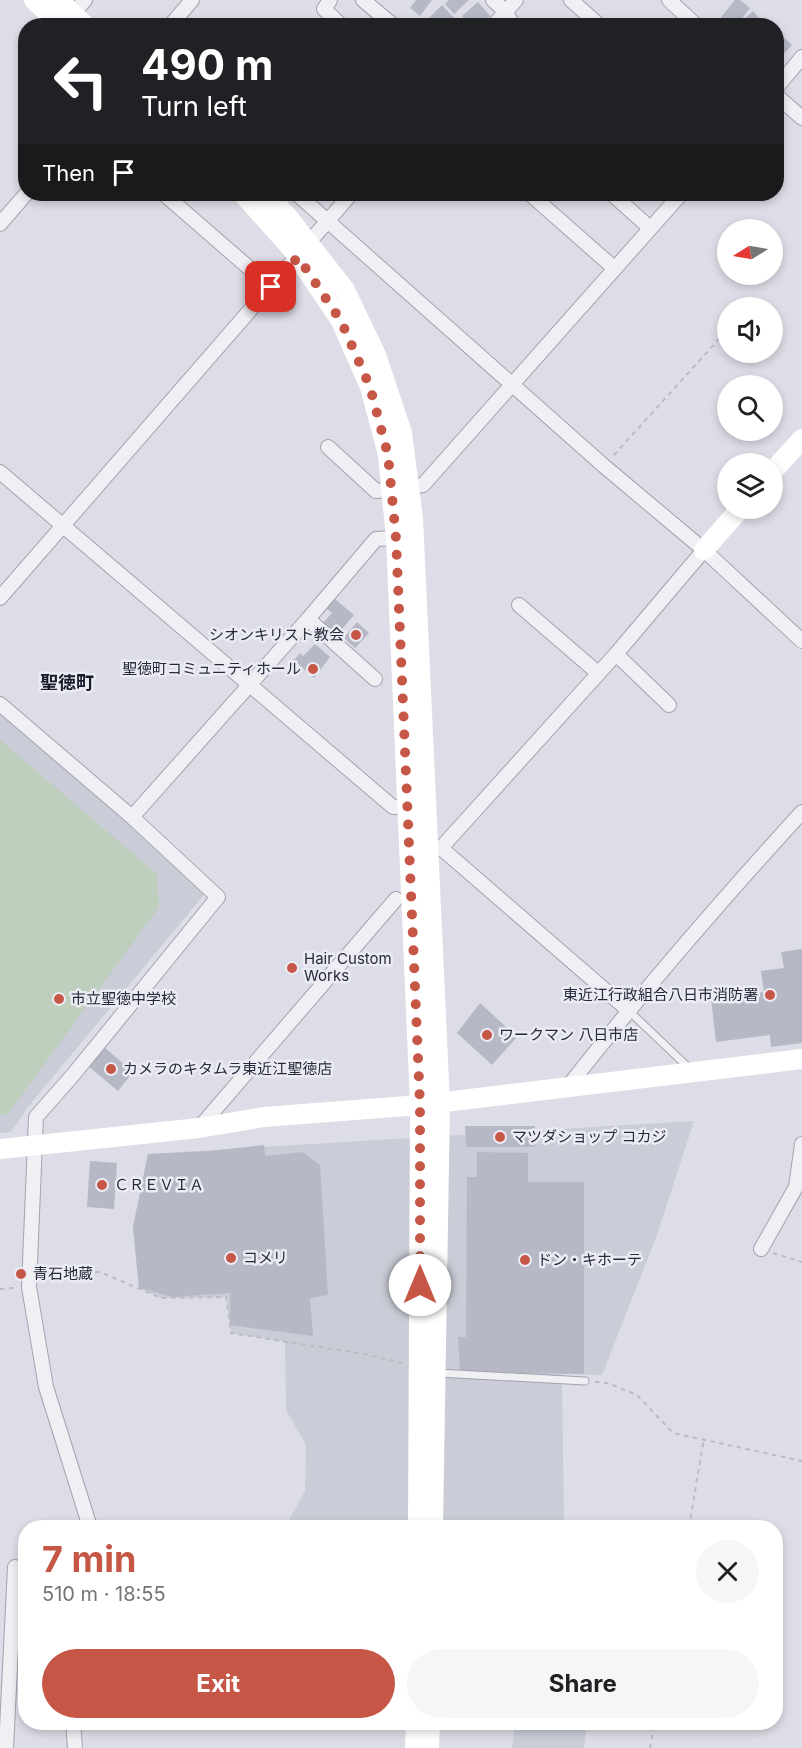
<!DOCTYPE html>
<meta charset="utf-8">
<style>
body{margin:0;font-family:Inter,"Noto Sans JP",sans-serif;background:#f6f6f6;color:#202124;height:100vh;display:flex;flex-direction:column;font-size:22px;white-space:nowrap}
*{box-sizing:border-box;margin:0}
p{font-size:20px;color:#757577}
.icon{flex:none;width:33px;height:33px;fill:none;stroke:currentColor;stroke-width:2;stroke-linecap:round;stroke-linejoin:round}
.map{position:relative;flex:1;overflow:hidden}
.details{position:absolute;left:18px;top:1520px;width:765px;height:210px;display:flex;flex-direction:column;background:#fff;border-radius:24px;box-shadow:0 3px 9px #0003}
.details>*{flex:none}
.top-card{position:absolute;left:18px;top:18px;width:766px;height:183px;border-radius:24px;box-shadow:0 3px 9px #0003;background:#202124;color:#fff;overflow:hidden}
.needle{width:39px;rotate:259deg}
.tools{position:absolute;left:717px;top:219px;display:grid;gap:12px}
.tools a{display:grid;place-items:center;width:66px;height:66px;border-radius:50%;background:#fff;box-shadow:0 3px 9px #0003;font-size:30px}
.pin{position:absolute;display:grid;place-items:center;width:51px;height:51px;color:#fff;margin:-26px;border-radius:12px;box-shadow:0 3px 9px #0006}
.me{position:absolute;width:66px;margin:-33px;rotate:0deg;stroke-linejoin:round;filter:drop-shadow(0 0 4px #0008)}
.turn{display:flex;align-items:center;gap:21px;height:126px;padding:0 24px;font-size:27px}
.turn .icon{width:78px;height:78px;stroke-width:2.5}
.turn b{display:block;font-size:42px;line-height:51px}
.then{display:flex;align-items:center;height:57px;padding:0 24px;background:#0003;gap:12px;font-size:22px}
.round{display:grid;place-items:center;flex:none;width:63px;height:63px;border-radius:32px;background:#f6f6f6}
.headline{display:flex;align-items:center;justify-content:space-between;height:102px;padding:0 24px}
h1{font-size:36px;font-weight:700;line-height:45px;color:#c65645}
.action{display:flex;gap:12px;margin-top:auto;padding:12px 24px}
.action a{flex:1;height:69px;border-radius:36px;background:#c65645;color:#fff;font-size:24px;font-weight:700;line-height:69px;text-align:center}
.action a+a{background:#f6f6f6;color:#202124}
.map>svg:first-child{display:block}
.built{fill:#caccd7}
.pitch{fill:#becfbe}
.building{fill:#b7b8c5}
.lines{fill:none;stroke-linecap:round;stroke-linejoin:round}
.lane-casing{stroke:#a2a3af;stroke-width:9}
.street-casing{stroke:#a2a3af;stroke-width:16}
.path{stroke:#bbbbc4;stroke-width:2;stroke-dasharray:4.5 4.5;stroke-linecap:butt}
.lane{stroke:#efeff4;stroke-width:7}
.street{stroke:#efeff4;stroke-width:14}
.secondary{stroke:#fff;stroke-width:20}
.route{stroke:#c65645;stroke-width:10;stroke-dasharray:0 18}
.poi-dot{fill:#c65645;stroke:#ebecf3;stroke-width:2}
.labels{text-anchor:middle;stroke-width:5;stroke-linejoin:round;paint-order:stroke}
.poi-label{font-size:15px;fill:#27283b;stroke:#ebecf3;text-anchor:start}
.quarter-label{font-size:18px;font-weight:bold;fill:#191a2c;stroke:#ebecf3}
</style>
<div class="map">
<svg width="802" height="1748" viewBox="0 0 802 1748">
<rect width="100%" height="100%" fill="#dcdde6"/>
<path class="built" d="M0 712 207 891 28 1107 11 1132 0 1133Z
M694 1121 657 1235 602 1375 562 1374 564 1527H285L305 1491 306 1445 286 1410 285 1342 231 1333 226 1297 161 1298 139 1288 133 1227 148 1154Z
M515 1722H587L584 1748H512Z"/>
<path class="pitch" d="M0 740 157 874 159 907 8 1114 0 1115Z"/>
<path class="building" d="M416 0H432L420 16 410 8Z
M449 0H469L454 14 445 4Z
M735 0H740L750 8 736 26H732L721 17Z
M478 2 490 16 480 26H471L462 16Z
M442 5 455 19 448 26H430L426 21Z
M753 11 766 26H737Z
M777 31 792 45 780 58 777 55Z
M334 598 354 615 337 635 323 623 332 613 326 608Z
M357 622 369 633 355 648 344 638Z
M315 644 330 657 314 678 294 660 300 653 303 656Z
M802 949V1043L771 1047 770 1035 716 1042 711 998 764 992 761 971 784 968 781 952Z
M480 1003 517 1037 492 1065 457 1033Z
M104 1047 133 1072 118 1091 88 1066Z
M465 1126H535V1147H466Z
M264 1145 265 1156 302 1152 320 1165 328 1295 310 1298 313 1336 230 1325V1293L172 1297 139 1288 133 1227 148 1154 210 1151Z
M477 1152 528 1153V1182H584V1374L460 1372 458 1337H466L467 1177H477Z
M90 1161 117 1163 114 1209 87 1207Z"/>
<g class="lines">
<defs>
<path id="lane" d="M628 1010 689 1068
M438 1373 585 1381"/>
<path id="street" d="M330 0 324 9 342 26
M363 0 394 26
M493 0 505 11 514 26
M571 0 600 26
M669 0 697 26
M73 14 85 0
M170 26 192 0
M493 26 516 0
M777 87 802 57
M777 96 802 118
M164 194 271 287
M297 194 604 466 704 550 802 641
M530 194 614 268
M612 194 650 228
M0 224 26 194
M328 447 376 491 391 490
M0 472 393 807H407
M409 487 423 485 681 194
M0 598 351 194
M519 605 598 673
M308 619 375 679
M616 654 669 705
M0 704 132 817 218 897 73 1075 36 1117 29 1287 46 1387 90 1527
M132 817 308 619 376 539 396 538
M441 848 628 1010
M420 849 441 848 616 654 704 550
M567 1088C641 993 721 901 802 812
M199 1128 396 899
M761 1249 796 1187 802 1144
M73 1722 75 1748
M6 1748 15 1567"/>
</defs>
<use href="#lane" class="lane-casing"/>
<use href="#street" class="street-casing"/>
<path class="path" d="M614 455 728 329
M773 1253 802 1262
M42 1276 56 1272H100L161 1298 226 1297 231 1333 364 1354 402 1363
M0 1289 14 1288
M595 1382 608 1383 637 1395 673 1433 802 1461
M689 1527 704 1438
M650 1748 655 1722"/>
<use href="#lane" class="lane"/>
<use href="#street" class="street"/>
<path class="secondary" d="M34 0 62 26
M58 0 86 26
M243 194 293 250 341 321 370 387 388 455 396 538 420 1105 418 1527
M266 194 287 216 345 290 376 355 402 433 413 518 440 1103 433 1527
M772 472 802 439
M704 550 741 508
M0 1149 199 1128 264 1117 420 1105 802 1059
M415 1748 416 1722
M429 1748 430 1722"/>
</g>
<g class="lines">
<path class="route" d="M271 287 298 257 341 321 370 387 388 455 396 538 420 1105V1285"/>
</g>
<g class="poi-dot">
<circle cx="356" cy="635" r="6"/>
<circle cx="313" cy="669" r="6"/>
<circle cx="292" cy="968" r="6"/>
<circle cx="770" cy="995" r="6"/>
<circle cx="59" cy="999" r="6"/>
<circle cx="487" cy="1035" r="6"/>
<circle cx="111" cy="1069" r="6"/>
<circle cx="500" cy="1137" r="6"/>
<circle cx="102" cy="1185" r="6"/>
<circle cx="231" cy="1258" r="6"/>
<circle cx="525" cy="1260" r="6"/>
<circle cx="21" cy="1274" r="6"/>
</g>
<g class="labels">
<g class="poi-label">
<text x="344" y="640" text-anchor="end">シオンキリスト教会</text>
<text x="301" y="674" text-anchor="end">聖徳町コミュニティホール</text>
<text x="304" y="964">Hair Custom<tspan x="304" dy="17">Works</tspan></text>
<text x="758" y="1000" text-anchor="end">東近江行政組合八日市消防署</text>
<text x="71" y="1004">市立聖徳中学校</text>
<text x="499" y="1040">ワークマン 八日市店</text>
<text x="123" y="1074">カメラのキタムラ東近江聖徳店</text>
<text x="512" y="1142">マツダショップ コカジ</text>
<text x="114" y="1190">ＣＲＥＶＩＡ</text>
<text x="243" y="1263">コメリ</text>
<text x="537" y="1265">ドン・キホーテ</text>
<text x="33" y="1279">青石地蔵</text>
</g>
<g class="quarter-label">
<text x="67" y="689">聖徳町</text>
</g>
</g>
</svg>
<div class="tools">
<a><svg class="needle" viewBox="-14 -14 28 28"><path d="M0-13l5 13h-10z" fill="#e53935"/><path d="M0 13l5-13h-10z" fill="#757577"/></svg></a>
<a><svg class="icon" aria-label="sound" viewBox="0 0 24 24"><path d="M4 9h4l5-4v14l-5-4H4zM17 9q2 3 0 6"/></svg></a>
<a><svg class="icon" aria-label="search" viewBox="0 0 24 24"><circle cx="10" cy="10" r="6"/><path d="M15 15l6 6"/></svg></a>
<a><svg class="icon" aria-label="layers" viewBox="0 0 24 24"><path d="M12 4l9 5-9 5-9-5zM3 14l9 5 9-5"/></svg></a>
</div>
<div class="pin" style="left:271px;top:287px;background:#d93025"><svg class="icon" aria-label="arrive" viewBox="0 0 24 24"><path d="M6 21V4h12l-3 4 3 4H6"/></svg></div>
<svg class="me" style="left:420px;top:1285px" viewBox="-20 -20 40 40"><circle r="19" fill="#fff"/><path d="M0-13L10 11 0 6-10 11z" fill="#c65645"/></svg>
<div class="top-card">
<div class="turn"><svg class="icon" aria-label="left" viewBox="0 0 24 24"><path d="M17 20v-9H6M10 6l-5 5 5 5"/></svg><div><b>490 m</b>Turn left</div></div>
<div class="then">Then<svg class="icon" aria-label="arrive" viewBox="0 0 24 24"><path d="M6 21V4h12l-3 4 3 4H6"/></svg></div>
</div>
<section class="details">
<div class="headline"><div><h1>7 min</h1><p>510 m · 18:55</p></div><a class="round"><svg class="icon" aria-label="close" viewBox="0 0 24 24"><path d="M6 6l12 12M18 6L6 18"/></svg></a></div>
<div class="action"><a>Exit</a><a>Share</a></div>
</section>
</div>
